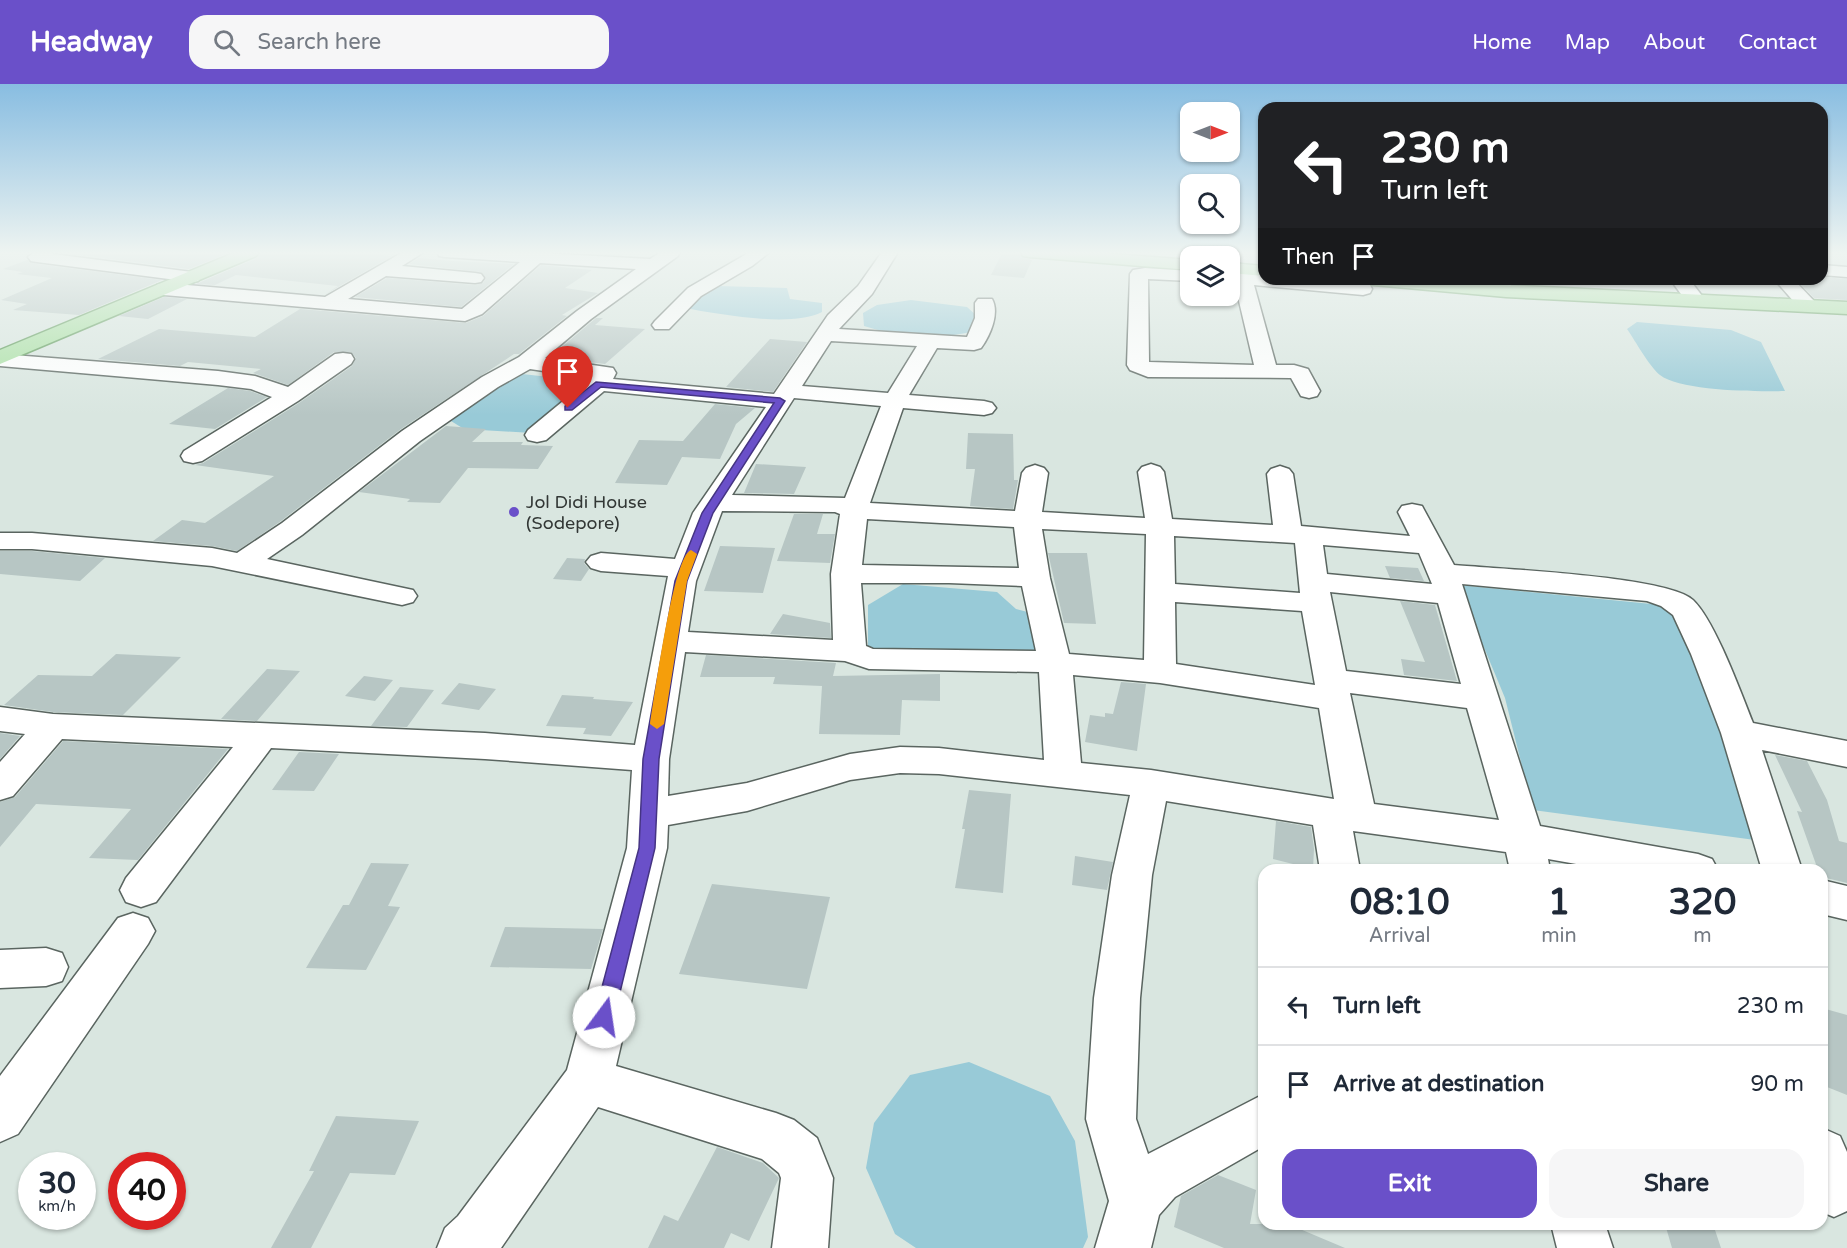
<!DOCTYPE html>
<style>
body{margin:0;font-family:"Varela Round",sans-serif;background:#f6f6f7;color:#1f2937;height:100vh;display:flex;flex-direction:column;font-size:22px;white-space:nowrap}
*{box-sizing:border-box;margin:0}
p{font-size:20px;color:#747a83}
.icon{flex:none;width:33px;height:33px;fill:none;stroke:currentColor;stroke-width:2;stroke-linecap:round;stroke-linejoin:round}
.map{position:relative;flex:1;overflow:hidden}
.side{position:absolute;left:1258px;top:780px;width:570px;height:366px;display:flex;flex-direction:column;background:#fff;border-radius:18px;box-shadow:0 2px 4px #0004}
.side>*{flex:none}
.banner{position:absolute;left:1258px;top:18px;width:570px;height:183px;border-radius:18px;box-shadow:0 2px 4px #0004;background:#202124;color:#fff;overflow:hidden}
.needle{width:39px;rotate:90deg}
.tools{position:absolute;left:1180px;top:18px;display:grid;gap:12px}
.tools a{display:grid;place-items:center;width:60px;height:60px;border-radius:12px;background:#fff;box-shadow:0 2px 4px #0004;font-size:30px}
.speed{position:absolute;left:18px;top:1068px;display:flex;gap:12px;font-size:30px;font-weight:700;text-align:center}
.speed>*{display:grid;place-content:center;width:78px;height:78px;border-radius:50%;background:#fff;box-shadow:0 2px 4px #0004;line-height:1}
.speed small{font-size:15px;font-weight:400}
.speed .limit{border:9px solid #d22;background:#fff;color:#111}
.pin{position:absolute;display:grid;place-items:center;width:51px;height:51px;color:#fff;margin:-62px -26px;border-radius:50% 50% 50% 0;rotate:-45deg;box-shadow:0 0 6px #0007}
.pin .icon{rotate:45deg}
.me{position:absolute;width:66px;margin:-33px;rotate:14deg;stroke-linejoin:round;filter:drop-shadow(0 0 4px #0008)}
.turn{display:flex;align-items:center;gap:21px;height:126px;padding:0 24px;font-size:27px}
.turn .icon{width:78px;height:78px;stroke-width:2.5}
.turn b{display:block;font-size:42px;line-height:51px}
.then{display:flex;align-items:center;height:57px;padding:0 24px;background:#0003;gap:12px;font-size:22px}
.eta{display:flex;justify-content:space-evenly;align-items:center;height:102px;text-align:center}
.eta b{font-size:36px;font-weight:700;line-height:42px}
.action{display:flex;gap:12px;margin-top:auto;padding:12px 24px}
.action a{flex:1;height:69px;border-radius:18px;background:#6a50c9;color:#fff;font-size:24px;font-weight:700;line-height:69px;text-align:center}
.action a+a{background:#f6f6f7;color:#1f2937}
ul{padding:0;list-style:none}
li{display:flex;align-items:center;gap:18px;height:78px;padding:0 24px;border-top:2px solid #e0e1e3}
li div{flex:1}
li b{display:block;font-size:22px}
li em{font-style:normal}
header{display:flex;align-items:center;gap:36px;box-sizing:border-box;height:84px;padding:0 30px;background:#6a50c9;color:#fff}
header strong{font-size:28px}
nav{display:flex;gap:33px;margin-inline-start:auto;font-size:21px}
.search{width:420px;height:54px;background:#f6f6f7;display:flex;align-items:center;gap:15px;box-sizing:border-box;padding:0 21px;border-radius:18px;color:#747a83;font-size:22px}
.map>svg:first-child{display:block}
.water{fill:#98cad7}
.building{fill:#b7c6c4}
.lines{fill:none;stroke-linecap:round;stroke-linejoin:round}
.minor-casing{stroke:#5a6560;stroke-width:3}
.major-casing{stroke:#5a9855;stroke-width:3}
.minor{fill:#fff;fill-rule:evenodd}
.major{fill:#a9e0a3;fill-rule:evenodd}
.route{fill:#6a50c9;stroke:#453483;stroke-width:1.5}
.slow{fill:#f59e0b}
.poi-dot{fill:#6a50c9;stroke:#d9e6e0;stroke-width:2}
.labels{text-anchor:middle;stroke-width:4.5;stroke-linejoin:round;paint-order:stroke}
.poi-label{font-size:18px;fill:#323735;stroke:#d9e6e0;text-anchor:start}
</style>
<header>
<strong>Headway</strong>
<div class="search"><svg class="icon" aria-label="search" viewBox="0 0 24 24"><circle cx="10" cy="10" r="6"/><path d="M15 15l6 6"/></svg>Search here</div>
<nav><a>Home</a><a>Map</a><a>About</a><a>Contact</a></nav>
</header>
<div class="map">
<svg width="1847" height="1164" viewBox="0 0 1847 1164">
<rect width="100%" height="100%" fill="#d9e6e0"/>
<path class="water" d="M717 202 787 204 790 215 822 219V228C790 244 720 230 684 224Z
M911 216 967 223 978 233 975 247C941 256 898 253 864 242L863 229 877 221Z
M1637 238 1731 246 1761 258 1785 307C1759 308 1680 307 1660 291 1649 282 1636 258 1627 245Z
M513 289 585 297 571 327 532 349 464 345 451 337Z
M903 500 997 508 1016 525 1043 532 1051 576 868 567V521Z
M1458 501 1672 522 1719 625 1755 756 1533 726 1505 614Z
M969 978 1050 1012 1075 1057 1088 1153 1083 1164H916L895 1150 866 1084 874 1039 910 991Z"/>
<path class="building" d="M56 168H231L189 185Z
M261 168H347L392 172 324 211 338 202 236 191 215 201 196 200 257 174Z
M1002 169 1020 170 1023 174 1032 176 1024 194 991 191Z
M419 174 453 177 514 180 461 223 355 213 387 194 475 201 483 199 486 194 481 188 409 180Z
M27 176 37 180 162 196 79 231 13 226 27 220 1 216 52 194 17 190 23 188 3 185Z
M541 181 592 186 565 204 598 209 562 231 567 232 519 270H514L401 345 281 437 237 467 212 462 153 457 182 436 205 439 274 392 195 381 203 379 299 319 352 282 356 274 351 268H334L288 301 253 289 261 285 188 278 180 282 98 275 159 245 255 253 300 225 466 239 483 232Z
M1822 193 1847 195V216L1814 214 1796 195Z
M164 213 187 215 148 235 119 232Z
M596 234H603L595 241 645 245 605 280 550 273Z
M770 255 807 258 773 308 726 303Z
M228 304 250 307 267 313 215 345 169 340Z
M715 320 755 324 736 340 720 375 682 373 667 401 615 399 639 356 683 357Z
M446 342 486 345 472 358H523L521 361 553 362 538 385 468 384 440 419 407 418 410 415 359 408Z
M968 349 1013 350 1014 396H1018L1013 425 970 422 975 385H966Z
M756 380 806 383 794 410 744 409Z
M794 430H823L817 450H835L830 479 777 477Z
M720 462 775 464 763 509 704 507Z
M0 467H32L105 474 80 497 0 490Z
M1048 469H1087L1096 540 1064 539Z
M567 474 585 475 584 479 589 485 581 497 553 495Z
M1385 482 1418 484 1424 497 1390 494Z
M1400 517 1435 521 1457 597 1404 591 1401 575 1425 578Z
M783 530 830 539 831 554 770 550Z
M116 570 181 573 123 631 53 628 4 621 38 591 92 592Z
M706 571 836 579 833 592 940 590V617L902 616 900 651 819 650 822 602 773 600 775 593H700Z
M267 585 300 587 257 637 221 635Z
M364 592 393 596 375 617 345 612Z
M1121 598 1146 600 1137 667 1085 658 1090 631 1105 633V629L1113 630Z
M459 599 496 605 479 626 441 620Z
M400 603 434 606 407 643 371 642Z
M562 611 594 613 593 615 633 618 611 652 583 650 586 644 546 642Z
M0 649 20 652 0 675Z
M63 657 228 665 138 776 89 774 131 725 36 720 0 763V718L15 713Z
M299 668 339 670 314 707 272 706Z
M1775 671 1807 677 1827 716 1839 757 1847 759V799L1822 793V786H1818L1797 727 1802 728Z
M969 706 1011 710 1003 809 955 804 965 745H962Z
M1276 737 1311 743 1314 765 1313 785 1273 775Z
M1075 772 1113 778 1107 806 1072 801Z
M371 779 409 780 388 822 400 823 366 886 306 884 343 821H349Z
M712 800 830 813 807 905 679 890Z
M505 843 603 845 591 885 490 883Z
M1822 924 1847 931V1011L1822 1001Z
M336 1032 419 1037 395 1091 350 1089 311 1164H271L314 1087H309Z
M717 1063 763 1079 779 1094 749 1157 731 1149 724 1164H648L664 1131 678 1137Z
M1218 1091 1256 1106 1250 1140H1288L1345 1164H1224L1174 1143 1181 1112Z
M1665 1140H1713L1721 1164H1672Z"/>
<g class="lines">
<defs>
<path id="minor" d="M34 168H54L53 170 192 188 198 189 201 193 198 197 192 198 37 178 31 177 28 173Z
M403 168H424L402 182 475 189 481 190 484 194 481 198 475 199 386 192 348 215 462 225 520 178 445 173 439 172 437 168H523L650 175 661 168H680L678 172 591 235 545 274 613 284 616 289 613 295 774 310 828 231 858 202 882 168H898L872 210 839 245 967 253 975 234V219L978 215H992C1000 229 990 252 981 264L974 266 937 264 909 311 984 317 992 319 996 324 992 329 984 331 903 324 870 419 1015 427 1022 389 1026 384 1035 381 1044 384 1048 389 1042 428 1145 434 1138 388 1142 383 1151 380 1160 383 1164 388 1172 435 1273 441 1267 390 1271 385 1280 382 1289 385 1293 390 1301 442 1410 452 1398 428 1402 422 1412 420 1422 422 1454 481C1498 485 1667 492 1693 516 1715 537 1741 609 1753 639L1847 657V683L1762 666 1802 786H1762L1721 649 1691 570 1673 531 1661 522 1647 517 1462 500 1540 742 1698 770 1712 775 1718 786H1610L1548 775 1550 786H1510L1506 768 1353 747 1360 786H1320L1313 741 1166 717 1152 791 1140 914 1136 1035 1148 1070 1264 1010V1062L1175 1113 1159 1131 1151 1164H1095L1109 1117 1086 1035 1094 914 1112 791 1130 711 939 690 900 689 850 696 747 727 668 741 667 764 616 982 776 1029 794 1036 817 1054 833 1094 828 1164H772L781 1094 779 1089 762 1075 598 1023 501 1164H437L445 1144 458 1132 567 986 627 764 632 686 485 675 271 664 156 818 141 823 126 818 120 806 126 794 233 663 62 655 13 712 0 716V678L25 650 0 647V623L53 630 485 649 635 661 668 492 601 487 591 484 586 478 591 472 601 469 675 475 693 429 766 323 604 307 546 356 537 358 528 356 525 351 528 346 591 294 530 285 498 303 420 357 302 451 267 475 413 506 417 512 413 518 402 521 212 482 32 465H0V449H32L212 464 237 469 282 439 402 347 482 293 519 273 577 227 636 185 540 179 482 230 465 237 164 211 157 209 155 205 157 201 164 199 325 213ZM831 257 917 262 888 309 802 302ZM794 314 881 322 845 414 732 411ZM722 427 835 428 840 430 831 490 833 556 688 548 696 497ZM867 435 1014 443 1019 484 862 481ZM1042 445 1146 450 1144 576 1069 570 1050 494ZM1174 452 1295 459 1300 509 1175 500ZM1323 461 1419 469 1432 500 1327 490ZM861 499H949L1022 502 1036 567 873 565 866 562ZM1330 508 1438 519 1461 600 1346 587ZM1175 518 1302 527 1315 601 1176 580ZM685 568 845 577 869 585 1039 588 1044 676 939 664 900 663 850 670 747 699 668 712 669 675ZM1073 591 1160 599 1319 624 1334 715 1151 686 1081 679ZM1350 609 1467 624 1499 736 1374 720Z
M750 168H770L752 182 701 212 669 245H655L652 241 655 237 688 204Z
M1240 180 1246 181 1250 190 1264 191V195H1309L1363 199 1370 201 1372 205 1370 209 1363 211 1254 201 1276 281H1294L1308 285 1320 307 1317 312 1309 314 1301 312 1291 294 1148 293 1130 286 1127 281 1130 190 1133 186 1145 184 1191 187V197L1148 195 1149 278 1254 281 1235 200 1230 199V189H1232L1234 181Z
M1822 181 1847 183V193L1822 191Z
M1487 195H1506L1515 207 1513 211H1499Z
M1670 195H1689L1706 217 1703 221H1689Z
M1774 195H1793L1816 219 1819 223 1816 227H1802Z
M343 269 351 270 354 275 351 280 298 317 202 377 193 379 184 377 181 372 184 367 272 313 251 305 218 301 0 282V270L218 287 255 292 288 303 335 270Z
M1822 796 1847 802V836L1822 830Z
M133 829 148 834 155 847 148 860 18 1050 0 1058V992L118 834Z
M46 864 62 869 68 883 62 897 46 902 0 904V866Z
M1822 1044 1840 1052 1847 1068V1127L1834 1133 1822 1128Z
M1551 1140H1605L1613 1164H1557Z"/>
<path id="major" d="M236 168H259L256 172 0 280V266Z
M1021 168H1089L1191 176V186L1029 173 1023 172Z
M1230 179 1264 182V192L1230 189Z
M1353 195H1428L1506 201 1847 218V230L1506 213 1362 200 1356 199Z"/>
</defs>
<use href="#minor" class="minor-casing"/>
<use href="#major" class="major-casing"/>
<use href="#minor" class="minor"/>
<use href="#major" class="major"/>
</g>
<linearGradient id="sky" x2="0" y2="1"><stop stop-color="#88bde1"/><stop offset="0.51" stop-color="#eef4f1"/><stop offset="1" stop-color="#eef4f1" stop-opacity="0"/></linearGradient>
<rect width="1847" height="331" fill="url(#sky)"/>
<path class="route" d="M596 298 780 314 785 317 713 429 687 497 659 675 655 764 614 933 611 940 604 942 597 940 594 933 639 764 643 675 675 497 702 429 774 319 601 303 572 326H565V322Z"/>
<path class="slow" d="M691 466 697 470 687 497 664 640 657 645 650 640C654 616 673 472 691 466Z"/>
<circle class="poi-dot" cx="514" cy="428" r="6"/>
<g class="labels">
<g class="poi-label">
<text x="526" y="424">Jol Didi House<tspan x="526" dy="21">(Sodepore)</tspan></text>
</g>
</g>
</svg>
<div class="tools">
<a><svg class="needle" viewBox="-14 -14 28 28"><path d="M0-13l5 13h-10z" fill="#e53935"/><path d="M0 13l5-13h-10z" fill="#747a83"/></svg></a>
<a><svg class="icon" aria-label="search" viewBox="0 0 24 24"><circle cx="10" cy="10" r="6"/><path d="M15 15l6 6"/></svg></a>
<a><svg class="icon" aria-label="layers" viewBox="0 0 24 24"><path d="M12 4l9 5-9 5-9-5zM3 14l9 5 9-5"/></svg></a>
</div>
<div class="speed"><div>30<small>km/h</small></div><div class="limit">40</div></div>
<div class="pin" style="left:568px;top:324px;background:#d93025"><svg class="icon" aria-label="arrive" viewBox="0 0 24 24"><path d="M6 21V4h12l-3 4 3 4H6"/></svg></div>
<svg class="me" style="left:604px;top:933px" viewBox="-20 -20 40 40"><circle r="19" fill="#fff"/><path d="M0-13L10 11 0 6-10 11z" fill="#6a50c9"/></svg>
<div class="banner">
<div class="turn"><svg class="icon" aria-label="left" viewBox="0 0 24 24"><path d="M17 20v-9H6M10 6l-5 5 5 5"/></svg><div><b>230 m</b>Turn left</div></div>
<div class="then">Then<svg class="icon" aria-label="arrive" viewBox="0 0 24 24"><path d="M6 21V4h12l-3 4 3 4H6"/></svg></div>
</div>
<section class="side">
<div class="eta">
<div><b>08:10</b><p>Arrival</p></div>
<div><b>1</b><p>min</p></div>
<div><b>320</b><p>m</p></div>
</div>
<ul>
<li><svg class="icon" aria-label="left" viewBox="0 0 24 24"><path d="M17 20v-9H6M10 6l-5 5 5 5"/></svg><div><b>Turn left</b></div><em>230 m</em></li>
<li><svg class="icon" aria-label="arrive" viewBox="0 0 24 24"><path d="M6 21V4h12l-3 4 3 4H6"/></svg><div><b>Arrive at destination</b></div><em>90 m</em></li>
</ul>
<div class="action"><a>Exit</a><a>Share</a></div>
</section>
</div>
